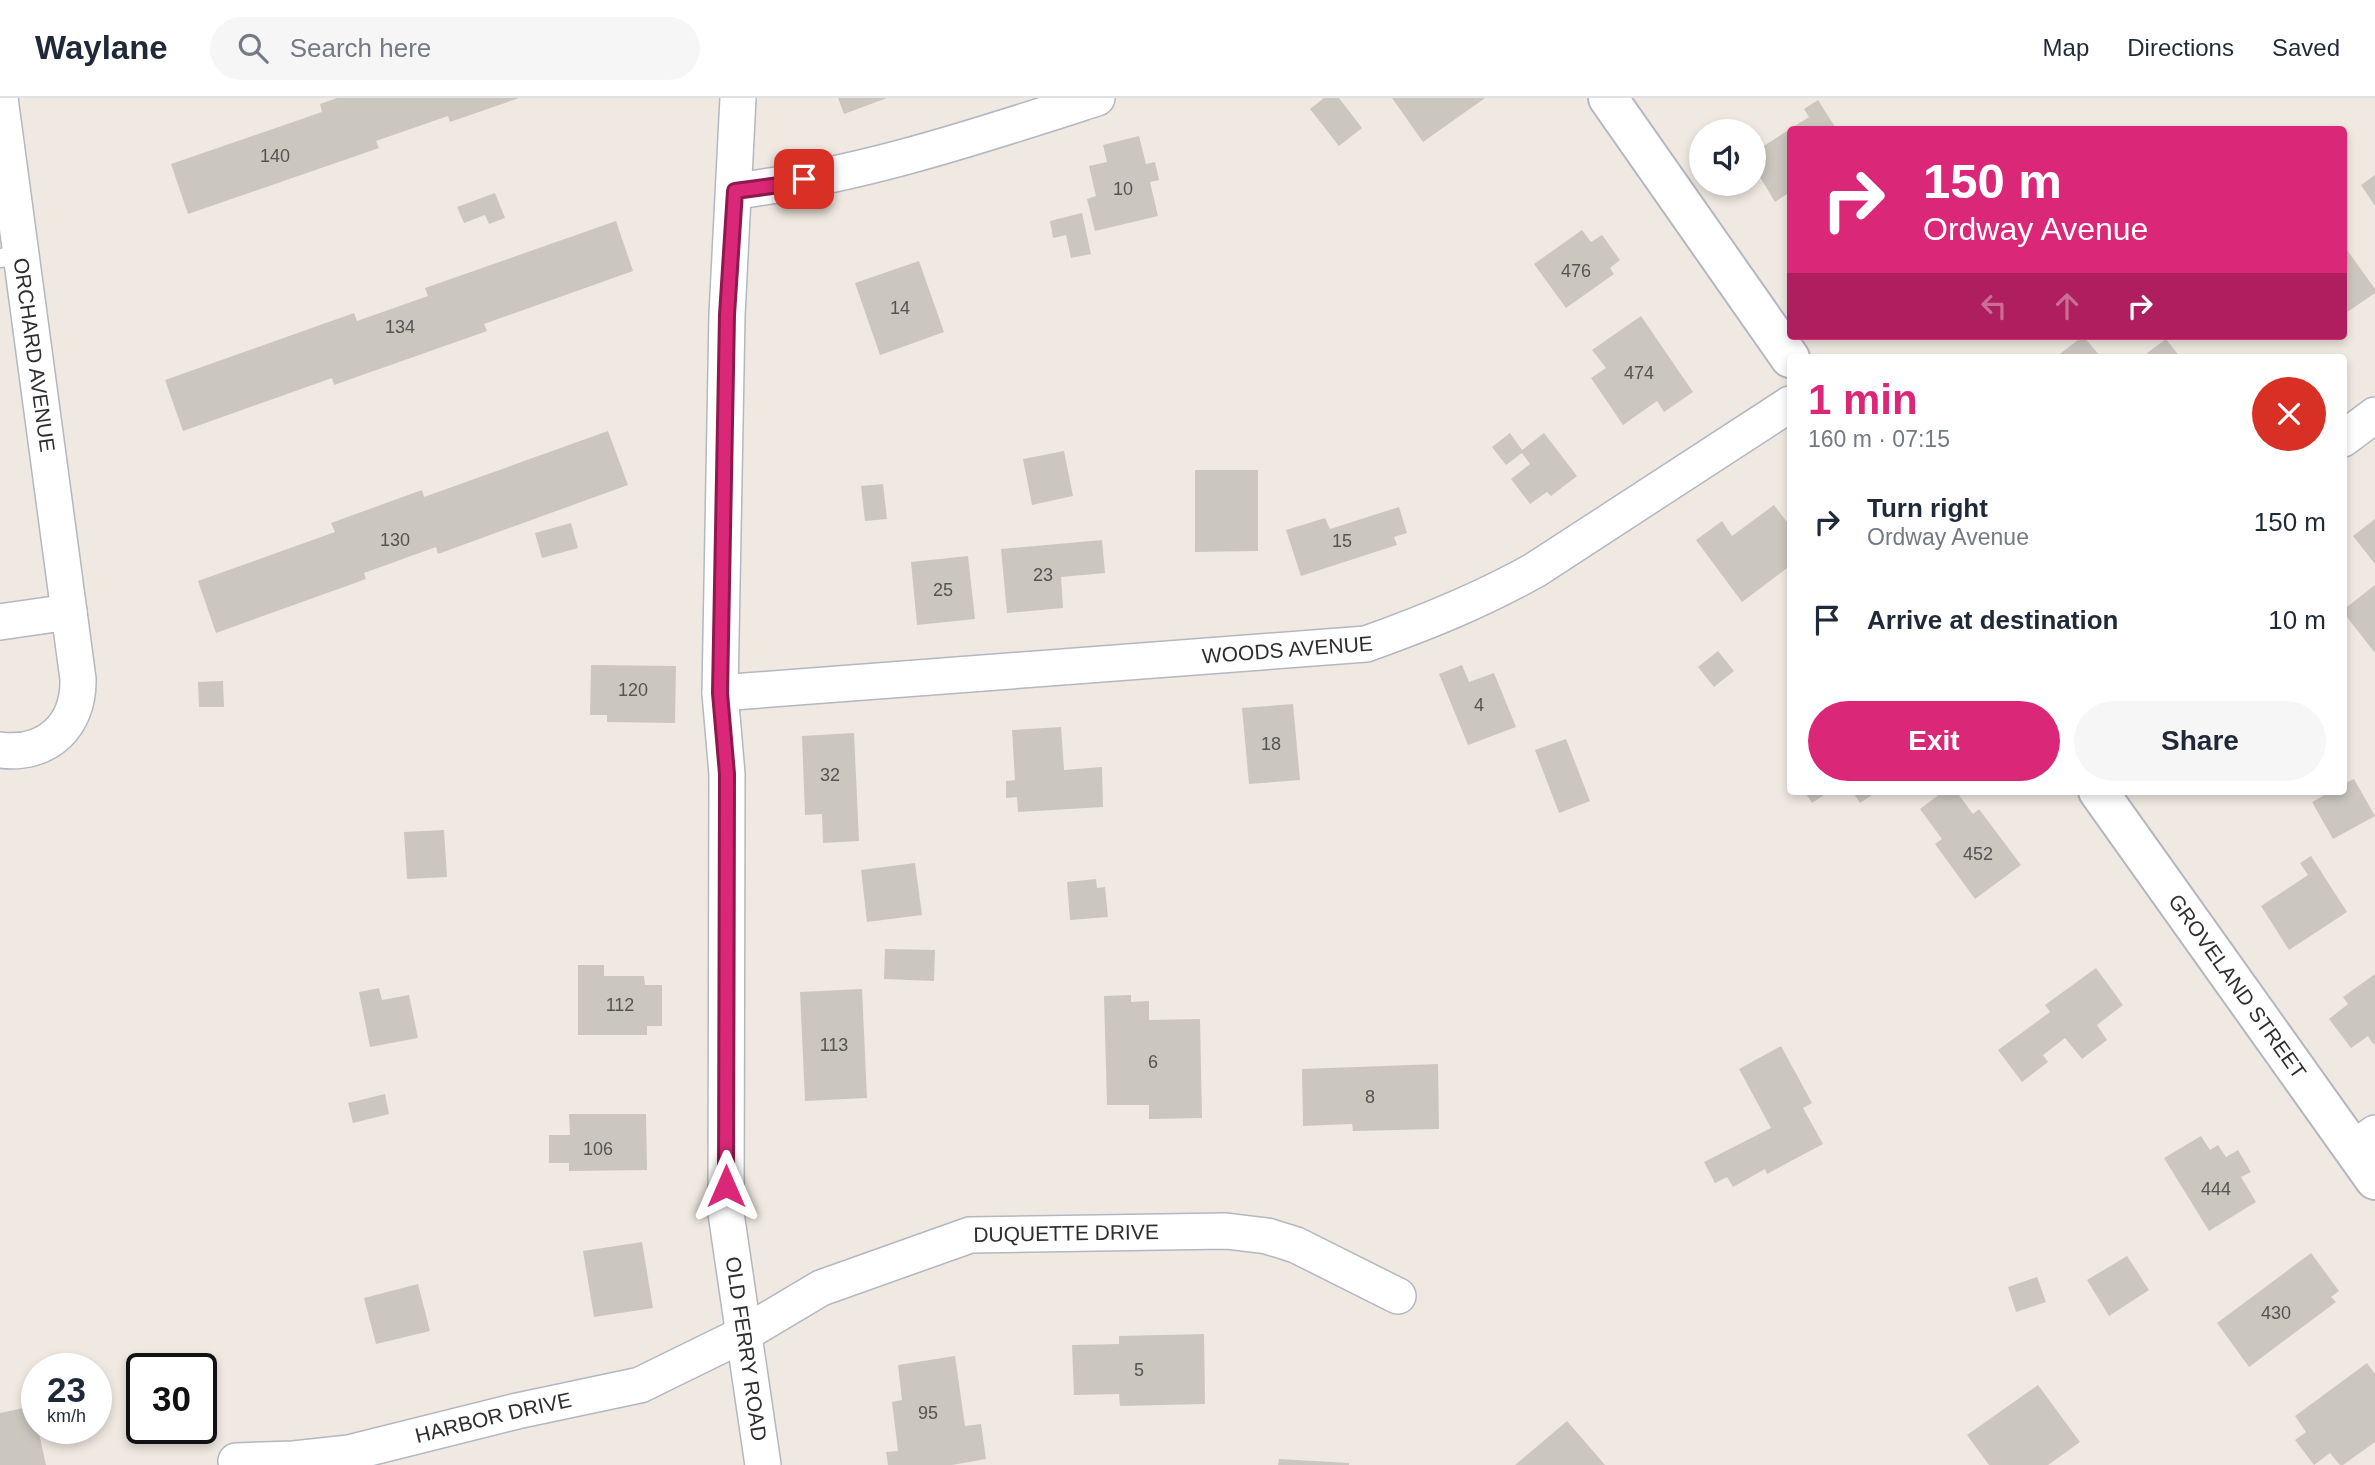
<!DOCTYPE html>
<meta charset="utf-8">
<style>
body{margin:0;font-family:Helvetica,sans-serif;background:#f6f6f7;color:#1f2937;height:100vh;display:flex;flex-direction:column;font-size:26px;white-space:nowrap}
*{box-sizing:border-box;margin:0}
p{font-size:23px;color:#747a83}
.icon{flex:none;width:38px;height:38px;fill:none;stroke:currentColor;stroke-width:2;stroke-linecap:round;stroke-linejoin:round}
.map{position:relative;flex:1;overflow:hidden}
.panel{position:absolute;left:1787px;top:256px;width:560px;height:441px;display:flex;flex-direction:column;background:#fff;border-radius:7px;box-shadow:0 4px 10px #0003}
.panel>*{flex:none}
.guide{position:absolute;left:1787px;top:28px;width:560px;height:214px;border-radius:7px;box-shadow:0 4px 10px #0003;background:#db2777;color:#fff;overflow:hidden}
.tools{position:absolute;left:1689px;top:21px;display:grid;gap:14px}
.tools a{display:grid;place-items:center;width:77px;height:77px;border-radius:50%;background:#fff;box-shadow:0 4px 10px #0003;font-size:35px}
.speed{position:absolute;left:21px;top:1255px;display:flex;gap:14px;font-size:35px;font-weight:700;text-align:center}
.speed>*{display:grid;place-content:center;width:91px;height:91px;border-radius:50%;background:#fff;box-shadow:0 4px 10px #0003;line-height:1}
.speed small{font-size:18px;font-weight:400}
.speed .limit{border:4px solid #111;border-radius:10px;background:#fff;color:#111}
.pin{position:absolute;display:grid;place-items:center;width:60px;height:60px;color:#fff;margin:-30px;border-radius:14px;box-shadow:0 4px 10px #0006}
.me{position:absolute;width:77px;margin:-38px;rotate:0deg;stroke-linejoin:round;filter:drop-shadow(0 0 5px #0008)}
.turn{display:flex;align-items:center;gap:24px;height:147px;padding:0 21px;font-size:32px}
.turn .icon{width:91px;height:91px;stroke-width:2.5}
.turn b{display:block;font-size:49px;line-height:60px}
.lanes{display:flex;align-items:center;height:66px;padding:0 21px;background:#0003;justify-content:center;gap:35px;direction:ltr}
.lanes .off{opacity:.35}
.round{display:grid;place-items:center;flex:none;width:74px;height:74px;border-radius:37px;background:#f6f6f7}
.summary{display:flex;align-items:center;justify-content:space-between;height:119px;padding:0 21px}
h1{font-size:42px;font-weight:700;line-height:52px;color:#db2777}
.cta{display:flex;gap:14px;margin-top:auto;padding:14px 21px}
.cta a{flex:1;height:80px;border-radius:42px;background:#db2777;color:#fff;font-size:28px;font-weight:700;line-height:80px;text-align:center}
.cta a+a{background:#f6f6f7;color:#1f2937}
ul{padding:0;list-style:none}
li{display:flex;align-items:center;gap:21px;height:98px;padding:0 21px}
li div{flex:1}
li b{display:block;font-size:26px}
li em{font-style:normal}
header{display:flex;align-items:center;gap:42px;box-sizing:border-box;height:98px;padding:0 35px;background:#fff;border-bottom:2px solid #e0e1e3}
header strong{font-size:33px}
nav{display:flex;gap:38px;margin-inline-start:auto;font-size:24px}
.search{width:490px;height:63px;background:#f6f6f7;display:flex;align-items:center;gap:18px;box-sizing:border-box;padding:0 24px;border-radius:38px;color:#747a83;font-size:26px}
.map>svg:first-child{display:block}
.building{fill:#cbc7bf}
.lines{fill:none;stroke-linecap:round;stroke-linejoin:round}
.service-casing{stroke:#b4b7c1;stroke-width:21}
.minor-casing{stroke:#b4b7c1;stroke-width:38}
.secondary-casing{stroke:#b4b7c1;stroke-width:42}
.service{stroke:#fff;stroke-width:18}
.minor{stroke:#fff;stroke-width:35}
.secondary{stroke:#fff;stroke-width:38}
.route-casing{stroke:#8e194d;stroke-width:18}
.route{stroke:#db2777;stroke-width:12}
.labels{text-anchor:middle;stroke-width:5;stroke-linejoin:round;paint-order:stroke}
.number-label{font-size:18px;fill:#555452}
.street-label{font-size:21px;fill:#2e2e2e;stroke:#fff}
</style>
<header>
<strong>Waylane</strong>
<div class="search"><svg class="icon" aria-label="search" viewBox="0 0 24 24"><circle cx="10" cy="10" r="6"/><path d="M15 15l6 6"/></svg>Search here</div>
<nav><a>Map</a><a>Directions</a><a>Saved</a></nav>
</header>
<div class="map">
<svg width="2375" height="1367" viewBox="0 0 2375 1367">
<rect width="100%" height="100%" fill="#efe9e1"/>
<path class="building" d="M337 0H519L450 24 448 18 376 43 379 50 188 116 171 66 322 14 320 6Z
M838 0H887L844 16Z
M1324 0H1339L1362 30 1339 48 1310 11Z
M1392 0H1485L1423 44Z
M1818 2 1837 32H1790V94L1775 104 1754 69V54L1809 19 1804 11Z
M1139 38 1146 66 1155 64 1159 82 1150 84 1158 118 1095 133 1087 101 1096 98 1089 68 1107 64 1103 47Z
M2375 77V108L2361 87Z
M495 95 505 120 489 126 485 117 464 125 457 109Z
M1082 115 1091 156 1071 160 1066 137 1053 140 1050 123Z
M616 123 633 173 484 226 487 233 334 287 332 280 183 333 165 282 354 215 357 223 428 198 425 190Z
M1582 132 1591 144 1602 137 1620 162 1610 170 1614 176 1566 210 1534 166Z
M2347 152 2375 191V195L2343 217V155Z
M919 163 944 234 880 257 855 185Z
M1641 218 1693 294 1664 314 1657 303 1623 327 1591 280 1606 270 1592 252Z
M2083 238 2101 259H2056Z
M2166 241 2180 259H2150L2147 255Z
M608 333 628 387 438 456 436 449 364 475 366 481 216 535 198 483 335 434 331 425 422 392 424 399Z
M1510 335 1522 352 1544 335 1577 378 1551 398 1547 394 1530 406 1511 381 1530 366 1522 355 1506 367 1492 349Z
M1064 353 1073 398 1032 407 1023 361Z
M1195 372H1258V453L1195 454Z
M883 386 887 421 865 423 861 388Z
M1774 407 1790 428V468L1742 504 1696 442 1722 423 1732 438Z
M1399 409 1407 435 1394 439 1397 447 1301 478 1286 432 1325 420 1330 431Z
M2375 421V466L2353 438Z
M571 425 578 450 542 460 535 435Z
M1102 442 1105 475 1061 479 1063 510 1007 515 1001 451Z
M968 458 975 521 917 527 911 464Z
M2375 487V555L2343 514V512Z
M1718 553 1734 573 1714 589 1698 569Z
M591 567 676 568 675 625 607 624V617H590Z
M1462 567 1469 584 1494 575 1516 629 1468 647 1439 576Z
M223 583 224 609H199L198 584Z
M1293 606 1300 682 1249 686 1242 610Z
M1061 629 1064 672 1102 669 1103 709 1018 714 1017 699 1006 700V683L1015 682 1012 632Z
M854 635 859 743 823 745 822 716 805 717 802 638Z
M1566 641 1590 703 1559 715 1535 652Z
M2354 681 2375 718 2333 741 2312 704 2332 693H2343V686Z
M1804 693H1830L1812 705Z
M1852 693H1878L1860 705Z
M1944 693H1956L1973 716 1979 711 2021 767 1975 801 1935 746 1942 741 1920 711Z
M444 732 447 779 407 781 404 734Z
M2311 758 2347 814 2289 852 2261 808 2308 777 2300 765Z
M915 765 922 817 867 824 861 772Z
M1096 781 1097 790 1105 789 1108 819 1070 822 1067 784Z
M885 851 935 852 934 883 884 881Z
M578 867H604V878H644L645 887H662V928H647V937H578Z
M2096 870 2123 907 2097 927 2107 942 2082 961 2065 940 2043 957 2048 964 2022 984 1998 952 2050 914 2045 907Z
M2375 876V945L2373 946 2368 938 2351 950 2329 921 2348 906 2343 899Z
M379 890 382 902 409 897 418 940 370 949 359 894Z
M862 891 867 1000 805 1003 800 894Z
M1131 897V904L1149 903V922L1200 921 1202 1020 1149 1021V1007H1107L1104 898Z
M1781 948 1812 1005 1803 1010 1823 1046 1767 1076 1765 1071 1733 1089 1727 1079 1715 1085 1704 1064 1771 1030 1739 971Z
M1438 966 1439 1031 1353 1033 1352 1026 1303 1028 1302 971Z
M385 996 389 1016 353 1025 348 1005Z
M569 1016H646L647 1072 569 1073V1065H549V1037H570Z
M2201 1038 2210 1052 2218 1047 2226 1059 2238 1052 2251 1074 2241 1079 2256 1104 2209 1133 2164 1060Z
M642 1144 653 1210 594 1219 583 1153Z
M2311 1155 2339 1193 2331 1199 2336 1204 2249 1269 2217 1225Z
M2127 1158 2149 1192 2109 1218 2087 1182Z
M2037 1179 2046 1204 2016 1214 2008 1189Z
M418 1186 430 1233 376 1246 364 1200Z
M1204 1236 1205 1306 1120 1308 1119 1296 1074 1297 1072 1247 1119 1246V1238Z
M955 1258 965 1328 981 1326 986 1361 952 1367H888L886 1354 898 1353 892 1304 902 1302 898 1267Z
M2367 1265 2375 1276V1344L2343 1367H2340L2330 1355 2314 1367 2295 1342 2306 1334 2295 1318Z
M2038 1287 2080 1344 2048 1367H1989L1967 1337Z
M33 1308 46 1367H0V1315Z
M1567 1323 1605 1367H1515Z
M1279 1361 1349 1365V1367H1278Z"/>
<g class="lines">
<defs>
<path id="service" d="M0 160 21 157"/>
<g id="minor">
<path id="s1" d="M738 0 727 217 720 595 727 676 726 1115 763 1367"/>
<path d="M735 93C859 78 979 38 1097 0"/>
<path d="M2343 341 2375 317"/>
<path d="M0 524 69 514"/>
<path id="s2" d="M720 595 1366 546C1425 525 1480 503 1535 472L1790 306"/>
<path d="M0 652C47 658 79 628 78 581L0 0"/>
<path d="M2352 1051 2375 1035"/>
<path id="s3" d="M236 1363 294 1361 349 1355 517 1313 640 1287 742 1237 821 1190 970 1137 1226 1133 1267 1138 1296 1147 1398 1198"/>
</g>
<g id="secondary">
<path d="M1608 0 1790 260"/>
<path id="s4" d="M2098 693 2375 1082"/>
</g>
</defs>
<use href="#service" class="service-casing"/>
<use href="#minor" class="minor-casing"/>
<use href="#secondary" class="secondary-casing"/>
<use href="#service" class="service"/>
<use href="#minor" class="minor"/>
<use href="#secondary" class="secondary"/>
</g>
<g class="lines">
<defs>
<path id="route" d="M726 1088 727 676 720 595 727 217 735 93 779 87 804 81"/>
</defs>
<use href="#route" class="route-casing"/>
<use href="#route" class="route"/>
</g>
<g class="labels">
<g class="number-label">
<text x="275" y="64">140</text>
<text x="1123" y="97">10</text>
<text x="1576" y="179">476</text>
<text x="900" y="216">14</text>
<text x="400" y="235">134</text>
<text x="1639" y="281">474</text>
<text x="395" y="448">130</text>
<text x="1342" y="449">15</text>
<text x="1043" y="483">23</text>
<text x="943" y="498">25</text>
<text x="633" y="598">120</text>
<text x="1479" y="613">4</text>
<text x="1271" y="652">18</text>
<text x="830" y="683">32</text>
<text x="1978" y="762">452</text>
<text x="620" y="913">112</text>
<text x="834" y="953">113</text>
<text x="1153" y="970">6</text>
<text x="1370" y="1005">8</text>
<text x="598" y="1057">106</text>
<text x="2216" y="1097">444</text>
<text x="2276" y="1221">430</text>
<text x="1139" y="1278">5</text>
<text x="928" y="1321">95</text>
</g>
<g class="street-label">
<text transform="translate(34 257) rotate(82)" y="7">ORCHARD AVENUE</text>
<text dy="7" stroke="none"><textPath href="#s2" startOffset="569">WOODS AVENUE</textPath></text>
<text dy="7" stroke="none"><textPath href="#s4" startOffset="240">GROVELAND STREET</textPath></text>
<text dy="7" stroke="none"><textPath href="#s3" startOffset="872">DUQUETTE DRIVE</textPath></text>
<text dy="7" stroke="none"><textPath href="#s1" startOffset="1253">OLD FERRY ROAD</textPath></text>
<text dy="7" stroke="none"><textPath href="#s3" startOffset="262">HARBOR DRIVE</textPath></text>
</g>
</g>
</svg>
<div class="tools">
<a><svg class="icon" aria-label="sound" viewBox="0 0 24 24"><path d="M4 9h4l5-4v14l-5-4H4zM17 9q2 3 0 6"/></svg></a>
</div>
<div class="speed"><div>23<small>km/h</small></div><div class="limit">30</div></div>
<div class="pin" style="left:804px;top:81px;background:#d93025"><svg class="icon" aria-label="arrive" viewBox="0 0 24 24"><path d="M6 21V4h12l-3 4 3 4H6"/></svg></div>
<svg class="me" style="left:726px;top:1088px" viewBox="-20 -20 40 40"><path d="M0-17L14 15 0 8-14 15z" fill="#db2777" stroke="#fff" stroke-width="4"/></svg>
<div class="guide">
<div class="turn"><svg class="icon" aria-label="right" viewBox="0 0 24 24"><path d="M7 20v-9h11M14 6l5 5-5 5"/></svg><div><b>150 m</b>Ordway Avenue</div></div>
<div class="lanes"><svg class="icon off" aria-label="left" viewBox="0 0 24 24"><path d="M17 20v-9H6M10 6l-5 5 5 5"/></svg><svg class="icon off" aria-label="ahead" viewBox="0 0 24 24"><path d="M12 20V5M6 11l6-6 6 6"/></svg><svg class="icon" aria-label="right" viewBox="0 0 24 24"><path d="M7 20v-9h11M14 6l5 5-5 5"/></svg></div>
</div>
<section class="panel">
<div class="summary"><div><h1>1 min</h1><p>160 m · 07:15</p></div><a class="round" style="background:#d93025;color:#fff"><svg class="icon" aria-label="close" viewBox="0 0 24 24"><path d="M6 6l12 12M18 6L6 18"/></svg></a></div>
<ul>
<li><svg class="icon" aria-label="right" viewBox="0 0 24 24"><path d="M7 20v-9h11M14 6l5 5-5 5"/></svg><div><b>Turn right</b><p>Ordway Avenue</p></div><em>150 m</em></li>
<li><svg class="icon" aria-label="arrive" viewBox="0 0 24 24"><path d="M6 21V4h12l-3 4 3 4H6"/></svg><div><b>Arrive at destination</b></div><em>10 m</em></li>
</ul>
<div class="cta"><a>Exit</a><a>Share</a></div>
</section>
</div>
